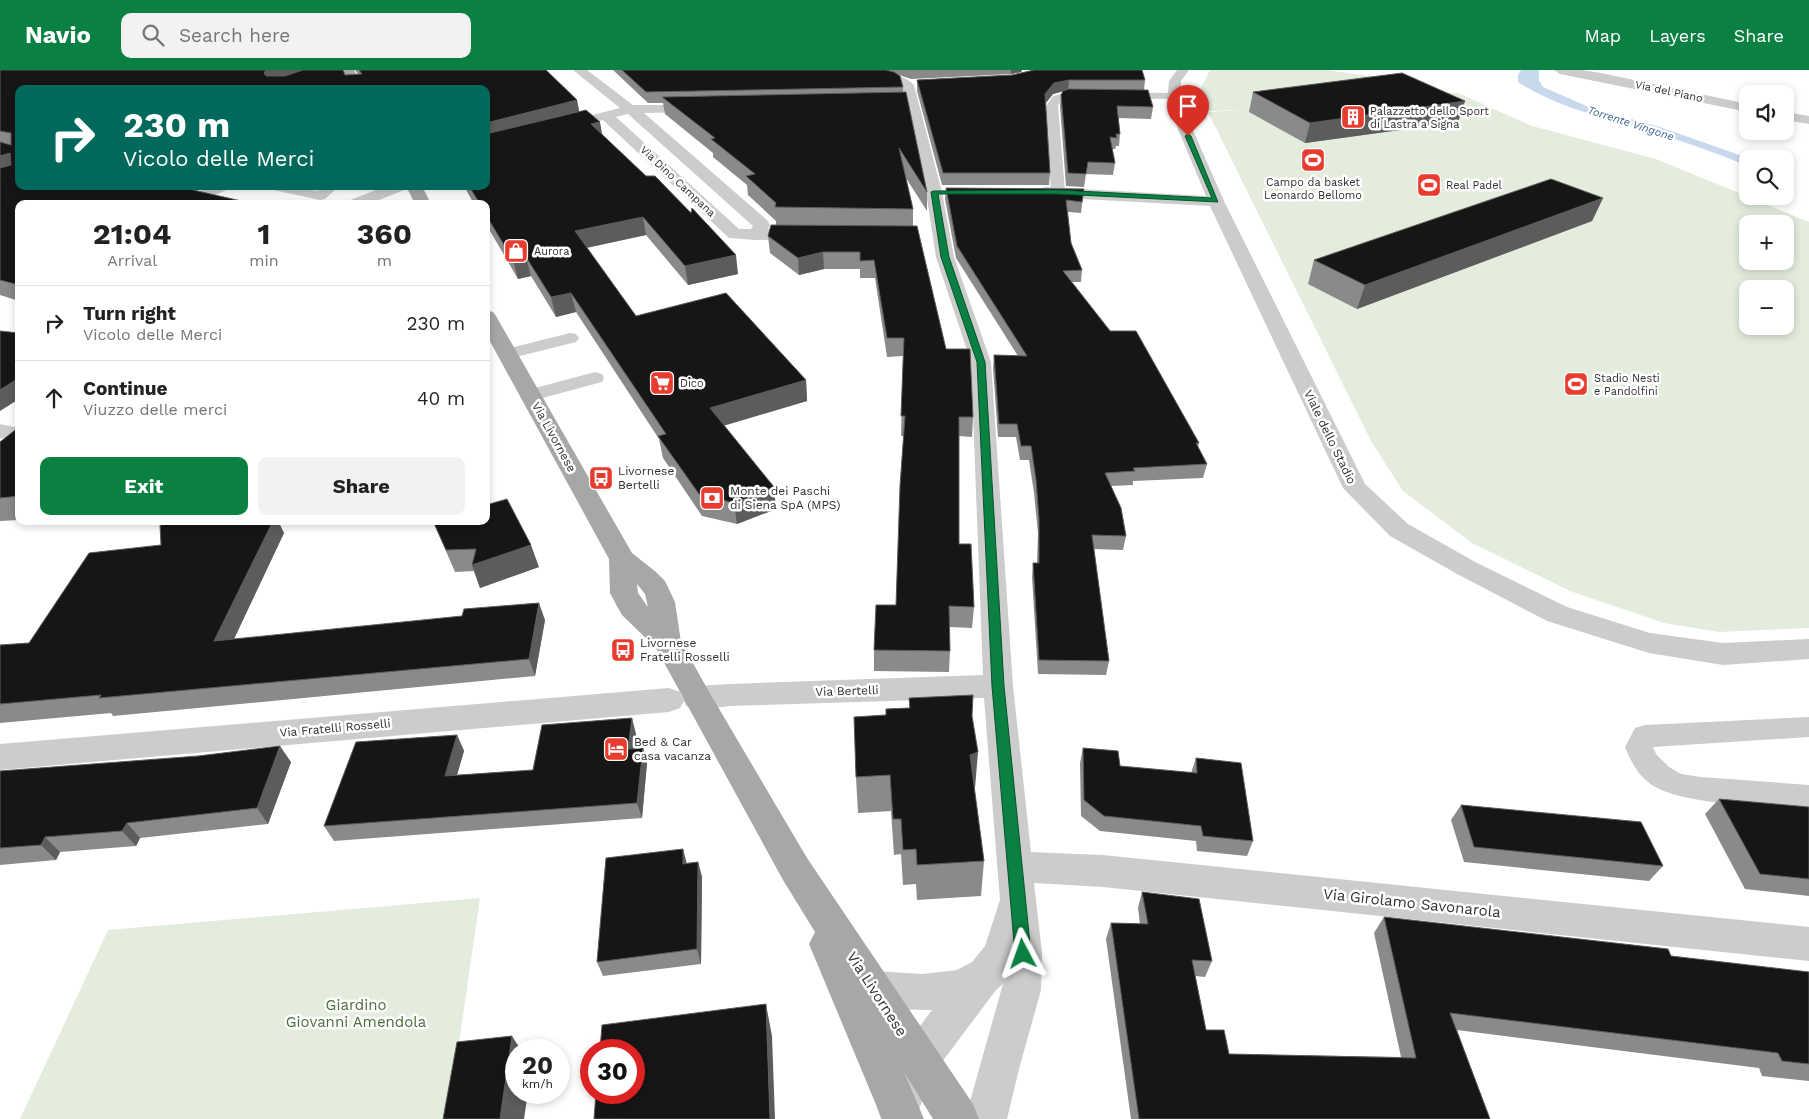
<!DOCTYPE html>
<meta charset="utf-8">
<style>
body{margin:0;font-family:"Work Sans",sans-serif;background:#f2f2f2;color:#222;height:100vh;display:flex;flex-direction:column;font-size:19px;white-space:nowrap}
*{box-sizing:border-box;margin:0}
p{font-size:16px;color:#767676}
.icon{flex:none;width:28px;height:28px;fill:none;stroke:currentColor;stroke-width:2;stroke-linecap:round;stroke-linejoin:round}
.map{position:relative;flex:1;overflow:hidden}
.drawer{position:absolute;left:15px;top:130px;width:475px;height:325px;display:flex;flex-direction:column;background:#fff;border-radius:10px;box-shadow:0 2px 8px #0003}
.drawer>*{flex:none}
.hud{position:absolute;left:15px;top:15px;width:475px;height:105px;border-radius:10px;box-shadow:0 2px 8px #0003;background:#00695c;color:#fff;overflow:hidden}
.fabs{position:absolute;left:1739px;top:15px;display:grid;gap:10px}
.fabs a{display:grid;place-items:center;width:55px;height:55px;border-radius:10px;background:#fff;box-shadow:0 2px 8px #0003;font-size:25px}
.speed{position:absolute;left:505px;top:969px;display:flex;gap:10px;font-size:25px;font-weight:700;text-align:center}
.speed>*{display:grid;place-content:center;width:65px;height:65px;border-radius:50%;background:#fff;box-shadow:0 2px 8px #0003;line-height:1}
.speed small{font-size:12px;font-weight:400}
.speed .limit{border:8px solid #d22;background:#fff;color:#111}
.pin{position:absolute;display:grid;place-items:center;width:42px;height:42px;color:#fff;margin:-51px -21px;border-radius:50% 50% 50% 0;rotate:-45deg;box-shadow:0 0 5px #0007}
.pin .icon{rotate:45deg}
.me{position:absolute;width:55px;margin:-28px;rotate:356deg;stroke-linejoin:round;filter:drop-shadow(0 0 4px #0008)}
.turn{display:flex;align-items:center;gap:18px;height:105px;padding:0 25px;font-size:22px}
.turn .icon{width:65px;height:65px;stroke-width:2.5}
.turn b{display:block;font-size:35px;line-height:42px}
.eta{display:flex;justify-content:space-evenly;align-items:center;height:85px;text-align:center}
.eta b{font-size:30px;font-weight:700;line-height:35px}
.action{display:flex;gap:10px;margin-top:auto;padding:10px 25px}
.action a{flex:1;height:58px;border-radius:10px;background:#0b8043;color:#fff;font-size:20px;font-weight:700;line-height:58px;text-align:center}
.action a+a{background:#f2f2f2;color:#222}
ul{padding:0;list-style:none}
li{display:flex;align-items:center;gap:15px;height:75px;padding:0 25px;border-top:1px solid #e0e0e0}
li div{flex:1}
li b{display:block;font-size:19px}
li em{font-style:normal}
header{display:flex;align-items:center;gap:30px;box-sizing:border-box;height:70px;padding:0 25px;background:#0b8043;color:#fff}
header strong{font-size:24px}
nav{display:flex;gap:28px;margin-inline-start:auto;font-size:18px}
.search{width:350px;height:45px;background:#f2f2f2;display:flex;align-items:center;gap:12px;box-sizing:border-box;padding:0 18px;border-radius:10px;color:#767676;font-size:19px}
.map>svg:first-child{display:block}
.green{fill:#e3ecdd;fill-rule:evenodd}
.water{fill:#c9d9ed}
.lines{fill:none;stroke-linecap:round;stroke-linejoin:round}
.lane{fill:#ccc;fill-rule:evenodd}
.street{fill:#ccc;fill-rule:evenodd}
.primary{fill:#a7a7a7;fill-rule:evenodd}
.wall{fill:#8a8a8a}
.shaded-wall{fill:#5c5c5c}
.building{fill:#161616;stroke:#5c5c5c}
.route{fill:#0b8043;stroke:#07532c}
.labels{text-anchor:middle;stroke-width:5;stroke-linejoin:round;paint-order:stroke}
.far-street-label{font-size:11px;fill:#2f2f2f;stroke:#fff}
.far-poi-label{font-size:11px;fill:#2f2f2f;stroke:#fff;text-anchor:start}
.far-water-label{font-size:11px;font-style:italic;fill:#3b6493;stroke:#fff}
.street-label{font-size:12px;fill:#2f2f2f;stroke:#fff}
.poi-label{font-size:12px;fill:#2f2f2f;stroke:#fff;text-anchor:start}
.near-street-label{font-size:15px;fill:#2f2f2f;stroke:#fff}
.near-park-label{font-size:15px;fill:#4b6c3b;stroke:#fff}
</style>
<header>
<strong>Navio</strong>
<div class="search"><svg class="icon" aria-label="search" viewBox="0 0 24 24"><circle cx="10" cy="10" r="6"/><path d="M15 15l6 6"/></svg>Search here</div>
<nav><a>Map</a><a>Layers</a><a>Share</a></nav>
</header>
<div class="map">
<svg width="1809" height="1049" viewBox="0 0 1809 1049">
<rect width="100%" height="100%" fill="#fff"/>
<path class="green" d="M1210 0H1326L1399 10 1426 22 1458 23 1532 56 1656 89 1809 152V558L1719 562 1664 553 1570 521 1472 473 1403 421 1371 371 1208 42 1243 40 1208 41 1199 22ZM1748 154H1785V191H1748ZM1748 219H1785V256H1748Z
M480 828 448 1049H20L108 860Z"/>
<path class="water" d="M1521 0H1539V11L1543 17 1591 38 1657 56 1751 89H1748L1747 96C1712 81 1676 69 1639 58 1597 46 1555 36 1518 12V5Z"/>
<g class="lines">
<path class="lane" d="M1068 22 1175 23 1181 26 1175 29 1068 28 1061 30 1058 36 1065 122 1058 126 1051 122 1046 36 1053 26Z
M212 116H231L229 119 208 128H198L196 125 198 122Z
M267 116H294L317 121 323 116H339L325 129 320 130 269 119Z
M570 263 576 264 579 268 576 272 508 289 502 288 499 284 502 280Z
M595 302 602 304 604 308 602 312 531 331 524 329 522 325 524 321Z
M1809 647V667L1653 677 1656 684 1669 697 1681 704 1701 707 1809 715V739C1770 736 1676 736 1648 712 1636 702 1631 691 1625 677L1635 658 1645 655Z"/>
<path class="street" d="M573 0H587L633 35H707L709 38 707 41 702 42 644 43 768 151 770 155 768 159 811 161 814 165 811 169 755 170 729 168 603 50 486 81V72L620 38ZM628 44 753 156 751 159H739L616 47Z
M844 0C867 0 899 0 914 15L942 122 954 187 991 292 1013 616 1031 782 1103 785 1809 857V891L1103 817 1034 813 1042 883 1041 920 1019 999 1007 1049H965L1003 914 996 920 933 1004 915 1049H881L877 1038 905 976 932 940 874 939 860 933 855 920 860 907 874 901 923 904 957 900 972 892 985 876 1000 830 984 628 730 636 697 640 686 636 684 631 680 638 669 642 0 700V674L669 618 680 622 682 627 686 620 697 616 730 614 983 605 971 292 936 187 926 122 902 16C885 0 853 10 844 0Z
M1177 0H1189L1181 11V33L1224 131 1365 414 1408 454 1477 493 1567 537 1650 563 1723 573 1809 569V589L1723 595 1649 583 1547 551 1459 505 1390 466 1343 418 1210 136 1045 127 1039 125 1037 122 1039 119 1045 117 1206 126 1167 33 1169 11Z
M1554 0H1582L1601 3 1748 34V42L1560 4Z
M1785 42 1809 46V54L1785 50Z
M386 116H409L407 119 369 134H346L348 131Z
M0 354 19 358V368L13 370 0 368Z"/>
<path class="primary" d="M342 0H354L365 19H352Z
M406 116H422L431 134H415Z
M486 240 493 242 496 246 632 483 656 502 665 511 675 532 681 572 708 620 807 788 973 1034 979 1049H933L904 1002 924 1049H882L809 874 815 862 783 810 656 578 622 545 618 538 610 523 609 489 486 264ZM637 514 645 524 648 537 638 523Z"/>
</g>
<path class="wall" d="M0 0 345 5 358 4 355 0H546L577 30 579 41 738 204 688 215 646 165 587 178 636 246 806 310 807 331 724 355 776 439 737 454 702 446 663 388 659 369 576 242 556 247 531 206 518 209 486 154V134H474L464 116H486V19H19V231L0 225Z
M613 0H1022L1021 2 1011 4 911 9 896 4 903 17V22L927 122V141L906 108 913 139V156L946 279 973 347 972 367 959 366V474L974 537 972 558 949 557 950 581 949 602 874 601V580L896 535 904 366H901L903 286 887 287 875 208H860V199H824L799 205 770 183 768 166 776 155V151L748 125 747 115 713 87V83L665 44 663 33H648Z
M1012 5 1145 10 1144 20 1153 37 1151 49 1118 48 1120 64 1119 76H1116L1115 79H1112L1115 93 1113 105 1086 104 1084 117 1066 116 1060 36 1061 25 1063 21 1053 24 1046 33 1050 103 1049 115H942L917 21V10Z
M1253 22 1465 31 1458 52 1305 73 1249 42Z
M946 118 1084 119 1081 143 1068 142 1071 173 1082 200 1081 212H1072L1199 373 1198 377 1207 394 1203 408 1133 411V415L1111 416 1126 466 1123 480 1094 479 1109 591 1106 605 1038 604 1032 507 1033 493H1037L1038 463 1034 423 1029 390H1020L1016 367H998L993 298 994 285 1018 286 956 188 945 129Z
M1603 128 1592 151 1357 239 1308 214 1314 190Z
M19 357V450L0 451V372Z
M202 451H278L284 463 234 569 545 550 535 606 113 646 111 643 0 653V575L29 573Z
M433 451H486L539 497 480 518 474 501 455 502Z
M909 628 972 646 975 718H974L984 791 981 826 917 830 916 814 903 815 901 784 894 785 891 741 858 743 856 707 886 645V639L909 638Z
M636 664 634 678H643L647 693 642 748 334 771 324 756 457 665 464 681 457 705 533 700Z
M1083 678 1120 696 1191 703 1196 688 1253 771 1247 786 1197 781 1196 771 1100 761 1081 746 1080 693Z
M291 692 268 754 140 768 136 776 60 782 56 790 0 795V701Z
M1719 729 1809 737V826L1745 819 1705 744Z
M1461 735 1663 796 1649 811 1464 792 1451 750Z
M683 779 686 793 698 792 702 807 701 894 603 906 597 892Z
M1142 822 1212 891 1205 907 1195 906 1206 960 1229 984 1401 987 1374 863 1384 847 1671 886 1809 902V1011L1762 1006 1759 998 1457 960 1490 1049H1131L1106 869 1111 853 1140 854 1138 838Z"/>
<path class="shaded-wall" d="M266 0H316L270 18 264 3Z
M1011 0H1022L1021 2 1011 4Z
M1069 10 1068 20 1053 24 1044 35 1045 24 1054 13Z
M577 30 580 46 486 70V53Z
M1465 31 1458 52 1305 73 1310 53Z
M600 52 603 69 591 54Z
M10 83 19 97 0 106V86Z
M1603 128 1592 151 1357 239 1365 215Z
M643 147 646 165 580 179 575 161Z
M823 182 824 199 799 205 798 188Z
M736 185 738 204 688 215 685 196Z
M526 187 531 206 518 209 513 190Z
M571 223 576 242 556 247 551 227Z
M19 308V329L0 341V320Z
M806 310 807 331 713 359 710 338Z
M774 417 776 439 737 454 734 433Z
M273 451H278L284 463 225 588 214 571Z
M531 475 539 497 480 518 472 495Z
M539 533 545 550 535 606 529 589Z
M632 648 636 664 632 694 628 679Z
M457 665 464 681 452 722 445 706Z
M280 676 291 692 268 754 257 738Z
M643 678 647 693 642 748 637 733Z
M978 682 975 718 967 722 970 685Z
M127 753 140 768 136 776 122 761Z
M45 767 60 782 56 790 41 775Z
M683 779 687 794H683Z
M698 792 702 807 701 894 697 879Z
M766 934 772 966 775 1049H770Z
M512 966 521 980H516V1022H528L524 1049H500Z"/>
<path class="building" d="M0 0H266L264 3 266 6H285L303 0H343L345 5 362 4 359 0H546L577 30 486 53V19H19V116H176L254 134H19V215L0 210V98L11 95 10 83 0 86V72L11 75V63L0 61Z
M622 0H886L894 2 900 6 903 17 646 22Z
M1034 0H1142L1145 10H1069L1054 13 1045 24 1050 103H943L917 10 1012 5Z
M1402 3 1465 31 1310 53 1253 22Z
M1069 19 1148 20 1153 37 1117 36 1120 64H1116L1117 68 1110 67 1115 93 1088 92 1086 104 1068 103 1061 25 1063 21Z
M906 22 927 122 899 78 913 139 775 137 776 133 746 106 755 104 711 69 715 68 662 27Z
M586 40 600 52 591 54 646 106H655L691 143 692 138 736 185 685 196 643 147 575 161 636 246 726 223 806 310 710 338 774 417 734 433 699 424 658 366 666 364 571 223 551 227 526 187 513 190 486 145V134H480L469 116H486V64Z
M1551 109 1603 128 1365 215 1314 190Z
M946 118 1084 119 1082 132 1066 130 1071 173 1082 200 1063 201 1110 261H1136L1199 373H1196L1207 394 1133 398 1135 401 1105 403 1121 438 1126 466 1092 465 1109 591 1039 590 1033 493H1039V449L1036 410 1031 376H1021L1017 354H999L994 285 1027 286 957 176Z
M771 155 917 156 946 279H970L973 347H959V474H971L974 537 949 536 950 581 874 580 876 535H896L900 416 905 346H901L904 268H887L874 190 860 191V182H823L798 188 768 166Z
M0 261 19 263V308L0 320Z
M19 357V426L0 428V372Z
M507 429 531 475 472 495 476 479 446 480 433 451H486V435Z
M202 451H273L214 571 462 546 464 539 539 533 529 589 99 628 101 625 0 634V575L29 573 89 483 161 475 160 455Z
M973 625 972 646 978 682 970 685 984 791 917 795 916 779 903 780 901 749H893L890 705 856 707 854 647 886 645V639L910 638 909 628Z
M632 648 628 679 643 678 637 733 324 756 356 672 457 665 445 706 533 700 542 655Z
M280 676 257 738 127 753 122 761 45 767 41 775 0 778V701L198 686Z
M1083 678 1118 681 1120 696 1197 703 1196 688 1241 693 1253 771 1203 766 1201 756 1104 746 1084 730Z
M1719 729 1809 737V809L1760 804Z
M1461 735 1641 752 1663 796 1474 777Z
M683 779V794L698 792 697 879 597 892 606 788Z
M1142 822 1199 829 1212 891 1192 890 1206 960H1224L1229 984 1416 988 1384 847 1668 879 1671 886 1809 902V994L1782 991 1778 983 1450 943 1490 1049H1139L1111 853 1148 854Z
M766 934 770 1049H594L596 1022H634V980H600L602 955Z
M512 966 500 1049H443L457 972Z"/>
<path class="route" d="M1188 64 1191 66 1218 132 1058 124H938L949 187 985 292 1004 616 1031 884 1028 889 1023 891 1017 889 1015 884 992 616 977 292 941 187 931 122 934 121 1058 120 1212 128 1185 66Z"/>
<defs>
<symbol id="building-square" viewBox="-11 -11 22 22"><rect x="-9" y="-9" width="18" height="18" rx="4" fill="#e83c2f" stroke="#fff"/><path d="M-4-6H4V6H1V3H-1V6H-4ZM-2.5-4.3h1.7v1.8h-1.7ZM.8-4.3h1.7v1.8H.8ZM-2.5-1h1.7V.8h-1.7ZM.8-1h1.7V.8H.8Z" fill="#fff"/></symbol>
<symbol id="stadium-square" viewBox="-11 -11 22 22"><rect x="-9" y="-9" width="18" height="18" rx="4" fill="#e83c2f" stroke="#fff"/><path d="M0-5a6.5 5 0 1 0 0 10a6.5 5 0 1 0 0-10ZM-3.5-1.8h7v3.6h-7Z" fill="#fff"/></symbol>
<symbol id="shop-square" viewBox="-11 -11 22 22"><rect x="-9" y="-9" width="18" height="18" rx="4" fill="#e83c2f" stroke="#fff"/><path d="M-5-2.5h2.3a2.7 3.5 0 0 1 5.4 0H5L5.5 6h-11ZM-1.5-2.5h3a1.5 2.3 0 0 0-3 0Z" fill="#fff"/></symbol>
<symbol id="supermarket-square" viewBox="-11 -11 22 22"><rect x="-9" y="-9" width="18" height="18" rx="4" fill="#e83c2f" stroke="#fff"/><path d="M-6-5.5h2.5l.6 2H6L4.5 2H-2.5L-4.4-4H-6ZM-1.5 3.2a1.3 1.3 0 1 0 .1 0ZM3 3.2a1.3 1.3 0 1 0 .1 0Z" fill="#fff"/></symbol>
<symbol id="bus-square" viewBox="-11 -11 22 22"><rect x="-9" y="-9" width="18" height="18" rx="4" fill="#e83c2f" stroke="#fff"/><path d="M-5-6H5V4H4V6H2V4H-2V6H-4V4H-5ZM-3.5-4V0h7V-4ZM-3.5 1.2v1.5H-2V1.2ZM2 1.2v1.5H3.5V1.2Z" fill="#fff"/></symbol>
<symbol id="bank-square" viewBox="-11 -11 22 22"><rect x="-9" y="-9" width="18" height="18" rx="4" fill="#e83c2f" stroke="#fff"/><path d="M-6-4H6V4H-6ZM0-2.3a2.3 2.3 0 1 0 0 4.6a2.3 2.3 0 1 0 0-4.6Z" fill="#fff"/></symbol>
<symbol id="hotel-square" viewBox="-11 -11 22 22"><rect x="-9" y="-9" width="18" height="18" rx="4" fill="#e83c2f" stroke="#fff"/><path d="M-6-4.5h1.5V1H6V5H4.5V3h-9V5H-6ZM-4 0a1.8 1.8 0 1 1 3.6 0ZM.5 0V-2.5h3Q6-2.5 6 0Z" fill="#fff"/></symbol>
</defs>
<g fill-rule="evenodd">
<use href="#building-square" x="1339" y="33" width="28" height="28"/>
<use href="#stadium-square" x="1299" y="76" width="28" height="28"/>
<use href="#stadium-square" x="1415" y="101" width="28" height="28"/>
<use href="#shop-square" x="502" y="167" width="28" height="28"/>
<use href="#supermarket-square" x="648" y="299" width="28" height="28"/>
<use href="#stadium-square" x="1562" y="300" width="28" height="28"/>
<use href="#bus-square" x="587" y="394" width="28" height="28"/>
<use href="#bank-square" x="698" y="414" width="28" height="28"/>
<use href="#bus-square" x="609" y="566" width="28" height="28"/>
<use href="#hotel-square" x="602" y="665" width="28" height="28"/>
</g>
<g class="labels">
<g class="far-street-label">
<text transform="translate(1669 21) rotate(12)" y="4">Via del Piano</text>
<text transform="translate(678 111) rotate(43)" y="4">Via Dino Campana</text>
</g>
<g class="far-poi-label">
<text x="1370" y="45">Palazzetto dello Sport<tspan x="1370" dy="13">di Lastra a Signa</tspan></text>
<text x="1313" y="116" text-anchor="middle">Campo da basket<tspan x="1313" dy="13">Leonardo Bellomo</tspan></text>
<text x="1446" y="119">Real Padel</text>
<text x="534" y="185">Aurora</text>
<text x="1594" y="312">Stadio Nesti<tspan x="1594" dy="13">e Pandolfini</tspan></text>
<text x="680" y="317">Dico</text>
</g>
<g class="far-water-label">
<text transform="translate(1631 53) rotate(18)" y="4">Torrente Vingone</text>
</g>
<g class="street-label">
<text transform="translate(554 367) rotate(61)" y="4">Via Livornese</text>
<text transform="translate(1330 367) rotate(64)" y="4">Viale dello Stadio</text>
<text transform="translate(847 621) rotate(-2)" y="4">Via Bertelli</text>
<text transform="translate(335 658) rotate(-5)" y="4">Via Fratelli Rosselli</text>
</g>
<g class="poi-label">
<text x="618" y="405">Livornese<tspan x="618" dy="14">Bertelli</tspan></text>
<text x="730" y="425">Monte dei Paschi<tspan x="730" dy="14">di Siena SpA (MPS)</tspan></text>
<text x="640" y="577">Livornese<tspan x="640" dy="14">Fratelli Rosselli</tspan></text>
<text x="634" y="676">Bed &amp; Car<tspan x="634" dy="14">casa vacanza</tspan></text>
</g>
<g class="near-street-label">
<text transform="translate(1412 833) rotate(6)" y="5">Via Girolamo Savonarola</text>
<text transform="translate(877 924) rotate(57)" y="5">Via Livornese</text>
</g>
<g class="near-park-label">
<text x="356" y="940">Giardino<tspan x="356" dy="17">Giovanni Amendola</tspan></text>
</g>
</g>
</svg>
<div class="fabs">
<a><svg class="icon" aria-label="sound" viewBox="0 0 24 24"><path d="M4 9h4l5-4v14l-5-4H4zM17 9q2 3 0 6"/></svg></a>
<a><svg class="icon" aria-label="search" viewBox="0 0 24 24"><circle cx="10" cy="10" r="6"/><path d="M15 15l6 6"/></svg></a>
<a>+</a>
<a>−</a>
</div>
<div class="speed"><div>20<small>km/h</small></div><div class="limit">30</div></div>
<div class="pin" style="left:1188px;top:66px;background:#d93025"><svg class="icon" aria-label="arrive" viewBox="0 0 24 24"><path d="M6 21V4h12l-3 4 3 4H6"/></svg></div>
<svg class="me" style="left:1023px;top:884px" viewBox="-20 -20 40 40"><path d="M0-17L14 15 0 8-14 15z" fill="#0b8043" stroke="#fff" stroke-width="4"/></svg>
<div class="hud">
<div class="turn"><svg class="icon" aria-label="right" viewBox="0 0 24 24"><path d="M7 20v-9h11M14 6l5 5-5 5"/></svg><div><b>230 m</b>Vicolo delle Merci</div></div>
</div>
<section class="drawer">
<div class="eta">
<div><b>21:04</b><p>Arrival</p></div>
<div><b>1</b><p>min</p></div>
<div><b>360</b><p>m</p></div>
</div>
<ul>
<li><svg class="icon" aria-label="right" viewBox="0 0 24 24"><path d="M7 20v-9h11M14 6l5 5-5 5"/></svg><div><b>Turn right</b><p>Vicolo delle Merci</p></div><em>230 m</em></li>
<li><svg class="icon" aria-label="ahead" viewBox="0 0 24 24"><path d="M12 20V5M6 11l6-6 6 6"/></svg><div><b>Continue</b><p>Viuzzo delle merci</p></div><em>40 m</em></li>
</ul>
<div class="action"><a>Exit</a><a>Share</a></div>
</section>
</div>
